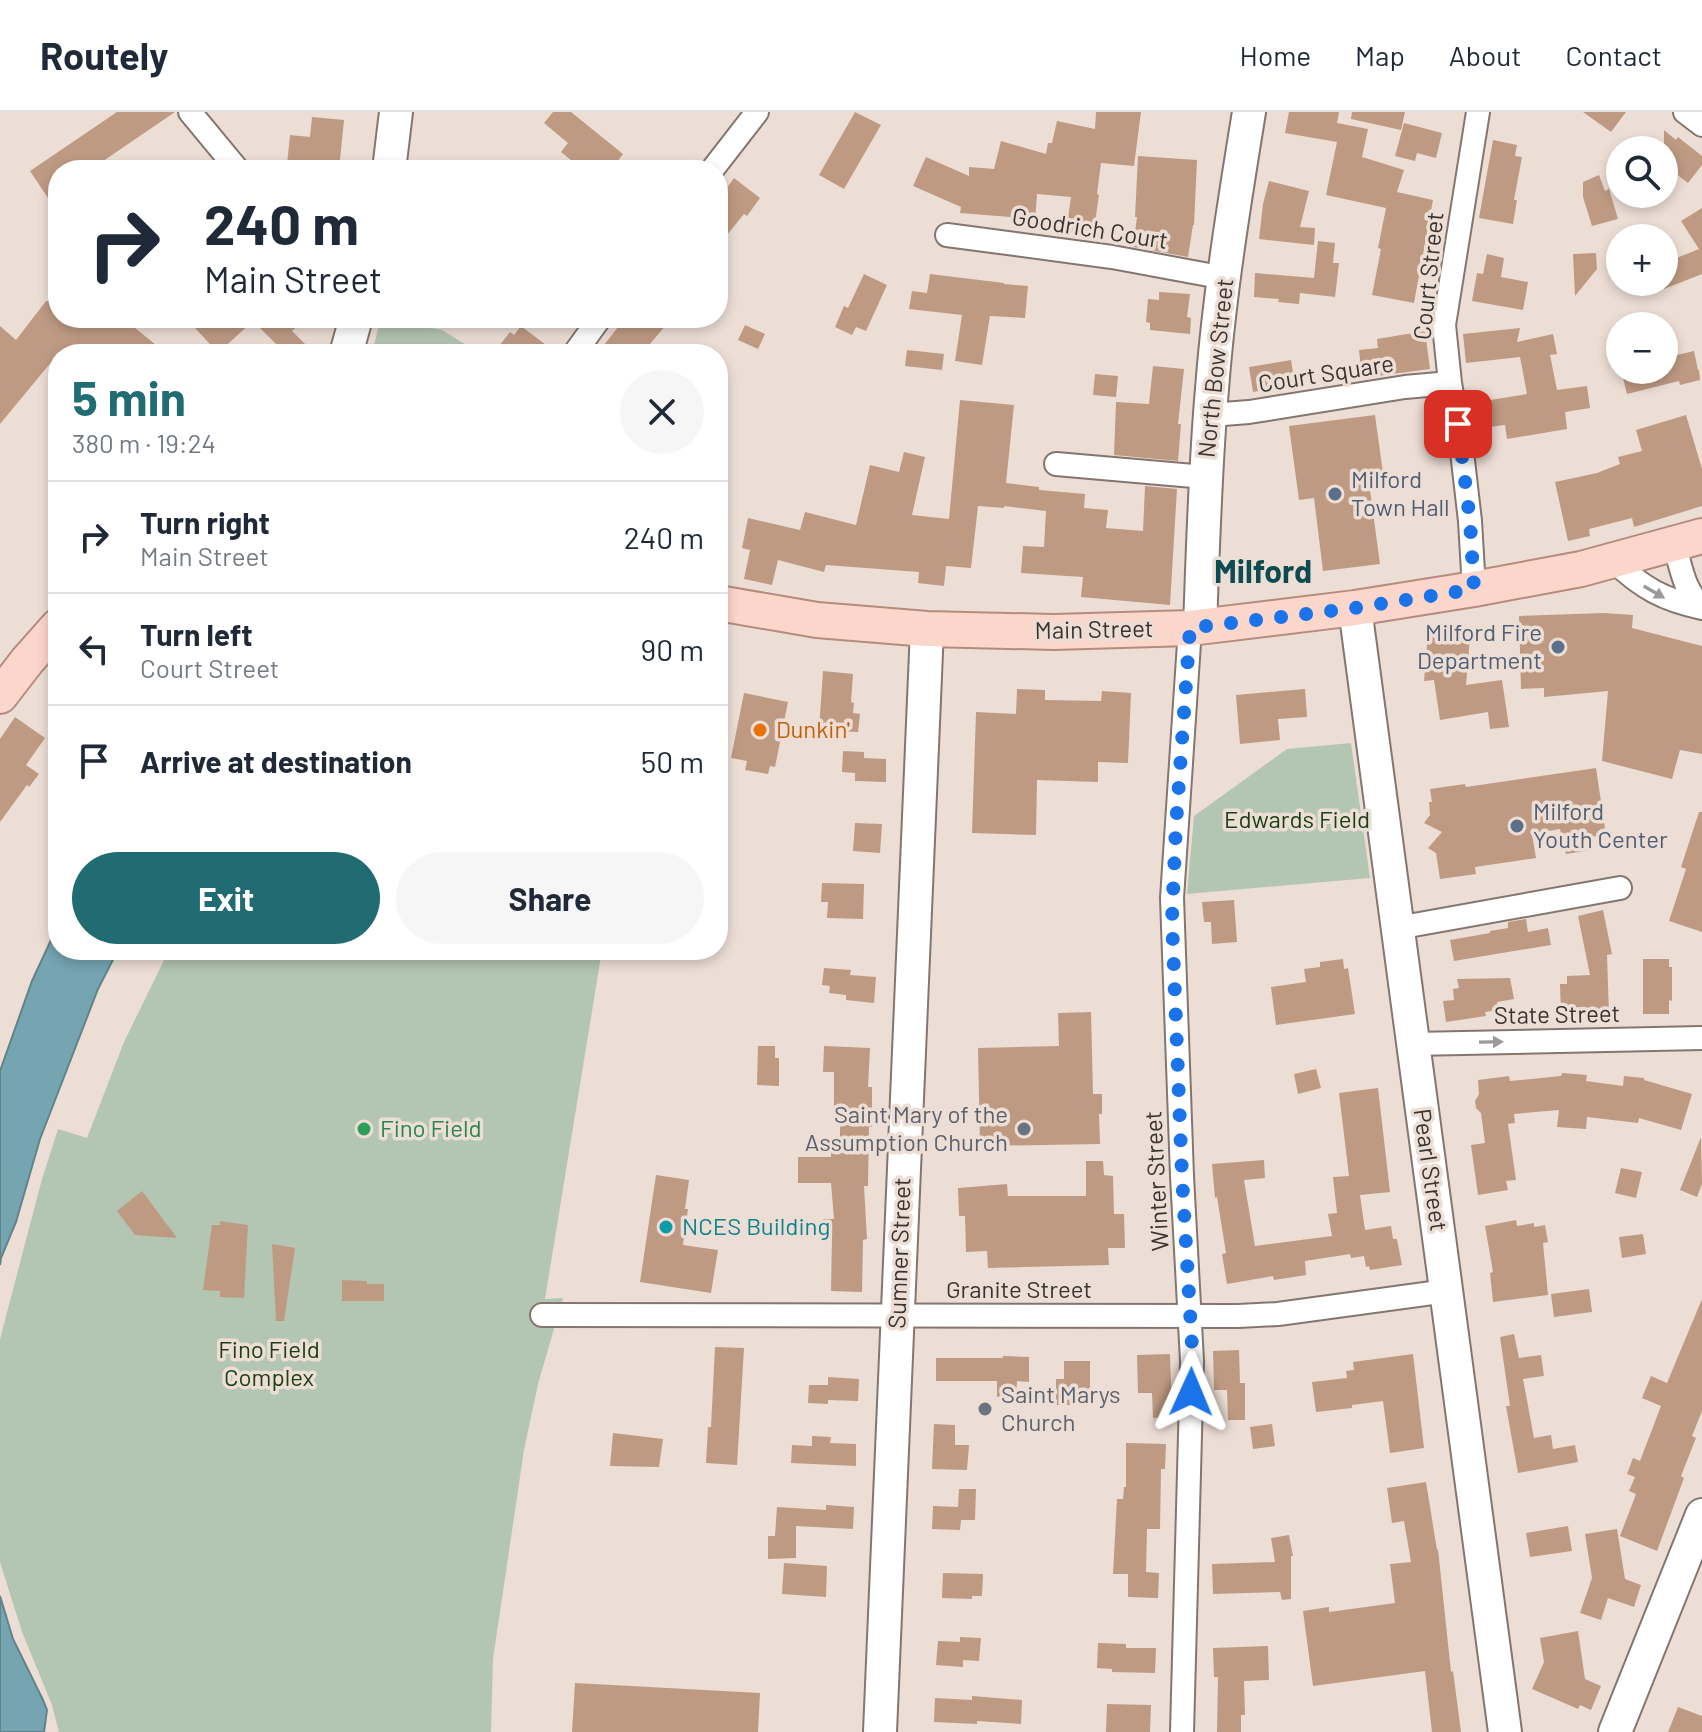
<!DOCTYPE html>
<meta charset="utf-8">
<style>
body{margin:0;font-family:Barlow,sans-serif;background:#f6f6f7;color:#1f2937;height:100vh;display:flex;flex-direction:column;font-size:30px;white-space:nowrap}
*{box-sizing:border-box;margin:0}
p{font-size:26px;color:#747a83}
.icon{flex:none;width:44px;height:44px;fill:none;stroke:currentColor;stroke-width:2;stroke-linecap:round;stroke-linejoin:round}
.map{position:relative;flex:1;overflow:hidden}
.panel{position:absolute;left:48px;top:232px;width:680px;height:616px;display:flex;flex-direction:column;background:#fff;border-radius:32px;box-shadow:0 4px 12px #0003}
.panel>*{flex:none}
.hud{position:absolute;left:48px;top:48px;width:680px;height:168px;border-radius:32px;box-shadow:0 4px 12px #0003;background:#fff;color:#1f2937;overflow:hidden}
.controls{position:absolute;left:1606px;top:24px;display:grid;gap:16px}
.controls a{display:grid;place-items:center;width:72px;height:72px;border-radius:50%;background:#fff;box-shadow:0 4px 12px #0003;font-size:40px}
.pin{position:absolute;display:grid;place-items:center;width:68px;height:68px;color:#fff;margin:-34px;border-radius:16px;box-shadow:0 4px 12px #0006}
.me{position:absolute;width:88px;margin:-44px;rotate:1deg;stroke-linejoin:round;filter:drop-shadow(0 0 6px #0008)}
.turn{display:flex;align-items:center;gap:28px;height:168px;padding:0 24px;font-size:36px}
.turn .icon{width:104px;height:104px;stroke-width:2.5}
.turn b{display:block;font-size:56px;line-height:68px}
.round{display:grid;place-items:center;flex:none;width:84px;height:84px;border-radius:42px;background:#f6f6f7}
.summary{display:flex;align-items:center;justify-content:space-between;height:136px;padding:0 24px}
h1{font-size:48px;font-weight:700;line-height:60px;color:#206c72}
.cta{display:flex;gap:16px;margin-top:auto;padding:16px 24px}
.cta a{flex:1;height:92px;border-radius:48px;background:#206c72;color:#fff;font-size:32px;font-weight:700;line-height:92px;text-align:center}
.cta a+a{background:#f6f6f7;color:#1f2937}
ul{padding:0;list-style:none}
li{display:flex;align-items:center;gap:24px;height:112px;padding:0 24px;border-top:2px solid #e0e1e3}
li div{flex:1}
li b{display:block;font-size:30px}
li em{font-style:normal}
header{display:flex;align-items:center;gap:48px;box-sizing:border-box;height:112px;padding:0 40px;background:#fff;border-bottom:2px solid #e0e1e3}
header strong{font-size:38px}
nav{display:flex;gap:44px;margin-inline-start:auto;font-size:28px}
.map>svg:first-child{display:block}
.green{fill:#b3c6b1}
.water{fill:#75a5b1;stroke:#63838a;stroke-width:2}
.building{fill:#be9a83}
.lines{fill:none;stroke-linecap:round;stroke-linejoin:round}
.street-casing{stroke:#84766e;stroke-width:26}
.secondary-casing{stroke:#84766e;stroke-width:36}
.primary-casing{stroke:#b58b7d;stroke-width:38}
.street{stroke:#fff;stroke-width:22}
.secondary{stroke:#fff;stroke-width:32}
.primary{stroke:#fbd6ca;stroke-width:34}
.oneway{fill:#9c9a98}
.route{stroke:#1a73e8;stroke-width:14;stroke-dasharray:0 25.2}
.service-dot{fill:#5c6f8a;stroke:#edded5;stroke-width:3}
.food-dot{fill:#e8710a;stroke:#edded5;stroke-width:3}
.leisure-dot{fill:#2e9e5b;stroke:#edded5;stroke-width:3}
.worship-dot{fill:#6b7280;stroke:#edded5;stroke-width:3}
.culture-dot{fill:#0f9aa8;stroke:#edded5;stroke-width:3}
.labels{text-anchor:middle;stroke-width:7;stroke-linejoin:round;paint-order:stroke}
.street-label{font-size:24px;fill:#393430;stroke:#edded5}
.service-label{font-size:24px;fill:#4e5e75;stroke:#edded5;text-anchor:start}
.food-label{font-size:24px;fill:#c56008;stroke:#edded5;text-anchor:start}
.park-label{font-size:24px;fill:#1a4116;stroke:#edded5}
.worship-label{font-size:24px;fill:#5b616d;stroke:#edded5;text-anchor:end}
.leisure-label{font-size:24px;fill:#27864d;stroke:#edded5;text-anchor:start}
.culture-label{font-size:24px;fill:#0d838f;stroke:#edded5;text-anchor:start}
.district-label{font-size:32px;font-weight:bold;fill:#0c4c50;stroke:#edded5}
</style>
<header>
<strong>Routely</strong>
<nav><a>Home</a><a>Map</a><a>About</a><a>Contact</a></nav>
</header>
<div class="map">
<svg width="1702" height="1620" viewBox="0 0 1702 1620">
<rect width="100%" height="100%" fill="#edded5"/>
<path class="green" d="M394 209 442 218 481 242H372L379 212Z
M1351 631 1370 766 1187 782 1194 704 1287 637Z
M169 838H602L545 1187 563 1186 538 1272 524 1338 493 1547 491 1620H59L52 1593 22 1520 0 1450V1227L42 1067 58 1017 87 1026 124 930Z"/>
<path class="water" d="M58 813V838H118L98 877 40 1027 16 1110 1 1146 0 1153V959L32 869Z
M0 1484 13 1527 43 1588 47 1598 44 1620H0Z"/>
<path class="building" d="M117 0H175L90 58H58V101L30 59Z
M553 0H571L623 42 611 58H583L561 40 568 31 544 11Z
M855 0 881 13 844 77 819 63Z
M1096 0H1141L1134 54 1101 51 1097 82 1099 83 1093 124 1066 119 1071 85 1037 82 1035 110 1010 107V105L960 101 961 95 913 74 926 45 969 64V55L994 57 1001 29 1046 42 1048 31H1052L1057 9 1095 17Z
M1289 0H1339L1337 11 1368 17 1362 45 1404 58 1397 80 1433 88 1414 191 1372 183 1381 137 1378 136 1386 96 1326 83 1337 30 1285 21Z
M1352 0H1405L1401 18 1351 7Z
M1583 0H1626L1611 20Z
M312 5 344 8 339 58H307V55L287 53 290 23 310 25Z
M1404 11 1442 21 1436 46 1417 41 1415 49 1395 44Z
M1664 18 1676 28 1678 25 1702 44V53L1688 71 1675 61 1664 74Z
M1493 28 1517 33 1515 44 1522 45 1514 88H1517L1513 112 1479 106Z
M1138 44 1197 48 1194 113H1193L1188 145 1133 135 1137 105H1135Z
M1599 63 1605 79 1609 77 1618 107 1592 114 1583 85V70Z
M734 66 760 86 747 104 744 102 718 134V88Z
M1269 69 1309 79 1300 115 1315 116 1314 133 1259 127 1263 92Z
M1702 96V162L1664 177V151L1699 137 1681 109Z
M1318 129 1335 131 1333 151H1339L1335 185 1300 181 1299 192 1278 190 1279 187 1254 185 1255 161 1314 166Z
M1596 141 1597 157 1575 184 1573 142Z
M1487 142 1504 146 1501 165 1528 170 1523 198 1472 189 1477 161 1483 162Z
M864 162 887 173 866 219 856 215 852 223 835 215 844 194 848 196Z
M930 162 1004 171V172L1028 174 1025 206 990 204 982 253 955 249 962 203 909 197 912 179 927 181Z
M1159 180 1190 182 1187 205 1191 206 1190 222 1150 218V211L1146 210 1148 187 1159 188Z
M46 189H58V206H123L167 242H58L0 312V214L16 228Z
M186 206H306L292 219 315 242H286L253 209 218 241Z
M625 206H672L644 239 637 234 630 242H597Z
M745 213 765 222 758 237 738 228Z
M521 214 558 242H510L499 234 510 220 514 223Z
M1520 216 1517 230 1553 222 1557 242 1550 243 1557 278 1587 274 1590 296 1565 300 1567 317 1507 327 1505 313 1489 315 1484 289 1527 282 1520 245 1466 251 1463 222Z
M1425 219 1430 257 1362 266 1359 238 1378 236 1377 227Z
M907 238 944 242 942 258 905 254Z
M1694 239 1698 258H1699L1700 268 1680 273 1679 269 1627 282 1621 258H1664V246Z
M1291 248 1295 273 1253 280 1249 255Z
M1153 254 1184 257 1178 312H1181L1178 349 1114 343 1116 290 1149 292Z
M1095 262 1118 264 1116 285 1093 283Z
M960 288 1014 293 1006 371 1039 375V378L1085 382 1084 396 1108 398 1106 416 1143 419 1145 374 1177 377 1170 493 1081 485 1083 465 1021 461 1023 434 1044 435 1046 399 1004 394V396L978 394 971 456 946 454 944 474 918 471 919 460 826 453 824 460 778 448 772 473 744 467 750 438 742 436 748 406 800 418 805 400 856 413 870 353 899 360 904 340 925 345 912 403 949 407Z
M1375 303 1385 376 1370 378 1380 452 1323 459 1314 386 1299 388 1289 314Z
M1686 303 1702 357V394L1634 415 1632 406 1589 417 1590 424 1568 429 1555 370 1597 361 1620 352 1618 345 1642 339 1636 318Z
M1604 501 1633 503 1632 516 1702 534V642L1680 638 1672 667 1602 649 1608 579 1544 585V576L1521 577 1519 504Z
M1471 514 1466 573 1502 568 1509 615 1490 617 1488 600 1440 608 1434 568 1424 569 1428 521Z
M823 559 853 562 851 590 854 591 853 601 860 602 858 620 819 618Z
M1017 577 1045 578V588L1101 589 1102 579 1131 581 1128 651 1098 650V670L1037 668 1036 723 972 721 976 600 1016 602Z
M1305 577 1307 605 1278 607 1280 628 1240 632 1236 583Z
M744 581 788 590 775 655 770 654 768 662 745 658 747 649 731 646Z
M15 605 45 626 26 653 39 662 29 675 27 673 0 710V627Z
M843 639 864 640V646L886 647V670L855 669V661L842 660Z
M1596 656 1606 723 1590 725 1592 738 1566 742 1560 717 1532 722 1536 746 1475 755 1476 762 1440 767 1436 741 1428 736 1442 720 1424 711 1430 703 1429 690H1432L1430 677 1465 672 1466 675Z
M1699 700H1702V820L1669 809 1686 757 1681 755Z
M855 711 882 712 880 741 853 739Z
M822 771 864 772 863 807 827 806 828 790H821Z
M1234 788 1237 830 1212 832 1211 810H1204L1202 790Z
M1603 798 1612 842 1607 843 1609 902 1561 904 1560 872H1567V864L1590 863 1578 804Z
M1526 807 1528 820 1548 816 1551 833 1454 849 1450 828 1490 821V819L1508 816V810Z
M1343 847 1344 857 1348 856 1355 902 1276 913 1271 875 1306 870 1304 857 1320 855V850Z
M1643 847H1669V855H1672V889L1669 888V902H1643Z
M824 856 851 858 850 863 876 865 874 891 846 888V883L829 881 830 874 822 873Z
M1510 866 1514 887 1497 890 1498 898 1485 900 1486 904 1446 910 1443 889 1454 888 1453 877 1459 876 1457 867Z
M1091 900 1093 982H1102V1002H1099L1100 1032 980 1034 978 936 1059 934 1058 901Z
M758 934H775V946H779V974L757 973Z
M824 934 870 936 868 975H872V1015H869L868 1074H864L867 1127 863 1128 862 1180 831 1179 832 1125 824 1126 823 1107H834L831 1071H798V1045H831V1040H840V995H834V960H823Z
M1316 957 1321 976 1298 982 1294 962Z
M1562 961 1587 963 1586 969 1623 974 1624 964 1644 966V968L1692 982 1681 1018 1639 1006 1638 1011 1587 1005 1586 1017 1557 1015 1559 998 1514 1002 1515 1011 1508 1012 1516 1068 1506 1069 1508 1078 1478 1083 1471 1033 1485 1031 1481 1001 1476 996 1475 989 1479 982 1478 968 1509 964 1510 969 1561 964Z
M1378 976 1390 1080 1360 1083 1365 1118 1391 1114 1393 1127H1397L1402 1153 1370 1158 1369 1154 1366 1155 1364 1144 1351 1146 1350 1142 1305 1149 1306 1163 1274 1168 1273 1164 1227 1172 1222 1142 1226 1141 1217 1085 1215 1086 1212 1052 1264 1048 1265 1066 1244 1068 1255 1134 1332 1124 1328 1102 1337 1101 1333 1065 1349 1064 1339 981Z
M1701 1025 1702 1072 1697 1085 1680 1078Z
M1086 1049H1103L1104 1063 1113 1064 1114 1102H1124L1125 1136H1108L1109 1153 988 1156 987 1139 966 1140 965 1104H959L958 1076 1007 1072 1008 1084H1086Z
M1621 1056 1642 1060 1636 1086 1615 1081Z
M656 1063 689 1068 685 1097H688L683 1133 718 1138 711 1181 640 1170Z
M142 1079 177 1126 135 1123 117 1099Z
M1516 1108 1517 1114 1534 1111V1115L1545 1113 1548 1130 1543 1131 1548 1183 1493 1190 1490 1161 1493 1160 1485 1114Z
M220 1109 248 1113 244 1186 220 1185V1179L203 1178 212 1113H220Z
M1643 1122 1646 1142 1622 1146 1619 1125Z
M272 1132 295 1136 284 1209H276Z
M342 1168 367 1169V1172H384V1189H342Z
M1589 1177 1592 1200 1554 1205 1551 1182Z
M1702 1187V1299L1692 1324 1696 1326 1681 1364 1684 1366 1657 1439 1620 1424 1636 1382 1629 1379 1635 1365 1627 1362 1633 1346 1640 1349 1661 1294 1642 1286 1651 1264 1667 1271Z
M1514 1222 1519 1246 1541 1243 1544 1264 1523 1267 1534 1326 1551 1323 1553 1337 1575 1333 1578 1350 1518 1361 1506 1294H1510L1500 1225Z
M715 1235 744 1236 737 1353 706 1351 708 1315H711Z
M1239 1238 1240 1271H1245V1308H1228L1227 1278H1214L1213 1239Z
M1170 1242 1172 1305 1153 1306 1152 1281H1138L1137 1243Z
M1413 1242 1424 1336 1390 1341 1383 1289 1352 1293V1296L1316 1300 1312 1270 1347 1266 1346 1259 1354 1258 1353 1250Z
M1003 1244 1029 1245V1270L1017 1269 1016 1285H997V1269H936V1246H1003Z
M1064 1249H1090V1293H1056V1267H1064Z
M828 1265 859 1267 858 1289 828 1288V1292L808 1291 809 1273H828Z
M934 1312 955 1313V1333H969L967 1358 932 1357Z
M1272 1312 1275 1334 1253 1337 1250 1315Z
M613 1321 663 1327 659 1355 610 1354Z
M812 1324 831 1325 830 1331 856 1332V1354L791 1351 792 1333 812 1334Z
M1126 1331 1166 1332 1165 1357H1161L1160 1417H1147L1146 1460 1159 1461 1158 1486 1128 1485V1462H1113L1117 1387H1123L1124 1375H1126Z
M1426 1370 1437 1438 1438 1437 1451 1560 1453 1559 1461 1620H1432L1425 1559 1313 1574 1303 1499 1329 1495V1500L1395 1491 1390 1452 1411 1450 1404 1409 1392 1411 1387 1376Z
M959 1377H976L975 1408H961L960 1418 932 1417 933 1394 958 1395Z
M826 1393 854 1395 853 1417 796 1414V1446L768 1447V1424H775L777 1395 826 1398Z
M1568 1414 1572 1439 1530 1445 1526 1421Z
M1617 1417 1625 1467 1641 1473 1634 1495 1608 1486 1601 1508 1580 1501 1592 1466 1585 1422Z
M1289 1423 1293 1444H1291V1487L1282 1488 1280 1480 1213 1482 1212 1452 1275 1450 1271 1426Z
M784 1451 827 1454 826 1485 782 1482Z
M943 1461 983 1462 982 1484H972V1487L942 1486Z
M1578 1519 1585 1567 1601 1574 1591 1598 1580 1593 1578 1597 1532 1577 1544 1550 1540 1526Z
M960 1525 981 1526 979 1549 963 1548V1555L936 1553 938 1529 960 1530Z
M1098 1531 1126 1532V1536H1156L1155 1561 1112 1560V1557L1097 1556Z
M1268 1534 1269 1568 1244 1569 1245 1603H1241V1620H1217L1218 1565H1214L1213 1536Z
M575 1571 760 1581 758 1620H572Z
M972 1584 1022 1588 1021 1612 977 1609V1612L934 1610 935 1586 972 1588Z
M1107 1592 1151 1593 1150 1620H1106Z
M1678 1595 1702 1604V1620H1668Z"/>
<g class="lines">
<defs>
<path id="street" d="M190 0 238 58
M1685 0 1702 13
M712 58 757 0
M947 123 1112 145 1225 166
M574 242 600 206
M1210 303 1249 300 1405 275 1450 271
M1056 352 1205 365
M1674 432C1681 453 1683 479 1702 494
M1614 449C1642 476 1664 488 1702 496
M1474 477 1470 409 1462 340 1450 271 1444 213 1478 0
M1397 816 1620 776
M1413 932 1702 926
M542 1203 1238 1204 1278 1202 1447 1179
M1182 1620 1192 1249 1182 1064 1172 786 1190 516"/>
<path id="secondary" d="M389 58 396 0
M346 242 356 206
M1355 496 1505 1620
M1200 515C1203 435 1205 356 1212 277 1219 185 1234 92 1249 0
M880 1620 927 517
M1615 1620 1702 1403"/>
<path id="primary" d="M718 491 817 508 927 517 1054 520 1190 516 1355 496 1474 477 1581 457 1702 424
M0 584 27 549 58 514"/>
</defs>
<use href="#street" class="street-casing"/>
<use href="#secondary" class="secondary-casing"/>
<use href="#primary" class="primary-casing"/>
<use href="#street" class="street"/>
<use href="#secondary" class="secondary"/>
<use href="#primary" class="primary"/>
</g>
<defs><path id="oneway-solid" d="M-6-.8H1V-3.2L6.5 0L1 3.2V.8H-6Z" transform="scale(2)"/></defs>
<g class="oneway">
<use href="#oneway-solid" transform="translate(1654 480) rotate(30)"/>
<use href="#oneway-solid" transform="translate(1491 930) rotate(-1)"/>
</g>
<g class="lines">
<path class="route" d="M1191 1280 1192 1234 1182 1064 1172 807 1176 713 1190 516 1355 496 1474 477 1470 409 1458 312"/>
</g>
<g class="service-dot">
<circle cx="1335" cy="382" r="8"/>
<circle cx="1558" cy="535" r="8"/>
<circle cx="1517" cy="714" r="8"/>
</g>
<circle class="food-dot" cx="760" cy="618" r="8"/>
<circle class="leisure-dot" cx="364" cy="1017" r="8"/>
<g class="worship-dot">
<circle cx="1024" cy="1017" r="8"/>
<circle cx="985" cy="1297" r="8"/>
</g>
<circle class="culture-dot" cx="666" cy="1115" r="8"/>
<g class="labels">
<g class="street-label">
<text transform="translate(1090 117) rotate(9)" y="8">Goodrich Court</text>
<text transform="translate(1429 164) rotate(-84)" y="8">Court Street</text>
<text transform="translate(1216 256) rotate(-84)" y="8">North Bow Street</text>
<text transform="translate(1326 262) rotate(-9)" y="8">Court Square</text>
<text transform="translate(1094 518) rotate(-1)" y="8">Main Street</text>
<text transform="translate(1557 903) rotate(-1)" y="8">State Street</text>
<text transform="translate(1430 1058) rotate(82)" y="8">Pearl Street</text>
<text transform="translate(1157 1069) rotate(-93)" y="8">Winter Street</text>
<text transform="translate(900 1141) rotate(-88)" y="8">Sumner Street</text>
<text x="1019" y="1186">Granite Street</text>
</g>
<g class="service-label">
<text x="1351" y="376">Milford<tspan x="1351" dy="28">Town Hall</tspan></text>
<text x="1542" y="529" text-anchor="end">Milford Fire<tspan x="1542" dy="28">Department</tspan></text>
<text x="1533" y="708">Milford<tspan x="1533" dy="28">Youth Center</tspan></text>
</g>
<g class="food-label">
<text x="776" y="626">Dunkin'</text>
</g>
<g class="park-label">
<text x="1297" y="716">Edwards Field</text>
<text x="269" y="1246">Fino Field<tspan x="269" dy="28">Complex</tspan></text>
</g>
<g class="worship-label">
<text x="1008" y="1011">Saint Mary of the<tspan x="1008" dy="28">Assumption Church</tspan></text>
<text x="1001" y="1291" text-anchor="start">Saint Marys<tspan x="1001" dy="28">Church</tspan></text>
</g>
<g class="leisure-label">
<text x="380" y="1025">Fino Field</text>
</g>
<g class="culture-label">
<text x="682" y="1123">NCES Building</text>
</g>
<g class="district-label">
<text x="1263" y="471">Milford</text>
</g>
</g>
</svg>
<div class="controls">
<a><svg class="icon" aria-label="search" viewBox="0 0 24 24"><circle cx="10" cy="10" r="6"/><path d="M15 15l6 6"/></svg></a>
<a>+</a>
<a>−</a>
</div>
<div class="pin" style="left:1458px;top:312px;background:#d93025"><svg class="icon" aria-label="arrive" viewBox="0 0 24 24"><path d="M6 21V4h12l-3 4 3 4H6"/></svg></div>
<svg class="me" style="left:1191px;top:1280px" viewBox="-20 -20 40 40"><path d="M0-17L14 15 0 8-14 15z" fill="#1a73e8" stroke="#fff" stroke-width="4"/></svg>
<div class="hud">
<div class="turn"><svg class="icon" aria-label="right" viewBox="0 0 24 24"><path d="M7 20v-9h11M14 6l5 5-5 5"/></svg><div><b>240 m</b>Main Street</div></div>
</div>
<section class="panel">
<div class="summary"><div><h1>5 min</h1><p>380 m · 19:24</p></div><a class="round"><svg class="icon" aria-label="close" viewBox="0 0 24 24"><path d="M6 6l12 12M18 6L6 18"/></svg></a></div>
<ul>
<li><svg class="icon" aria-label="right" viewBox="0 0 24 24"><path d="M7 20v-9h11M14 6l5 5-5 5"/></svg><div><b>Turn right</b><p>Main Street</p></div><em>240 m</em></li>
<li><svg class="icon" aria-label="left" viewBox="0 0 24 24"><path d="M17 20v-9H6M10 6l-5 5 5 5"/></svg><div><b>Turn left</b><p>Court Street</p></div><em>90 m</em></li>
<li><svg class="icon" aria-label="arrive" viewBox="0 0 24 24"><path d="M6 21V4h12l-3 4 3 4H6"/></svg><div><b>Arrive at destination</b></div><em>50 m</em></li>
</ul>
<div class="cta"><a>Exit</a><a>Share</a></div>
</section>
</div>
